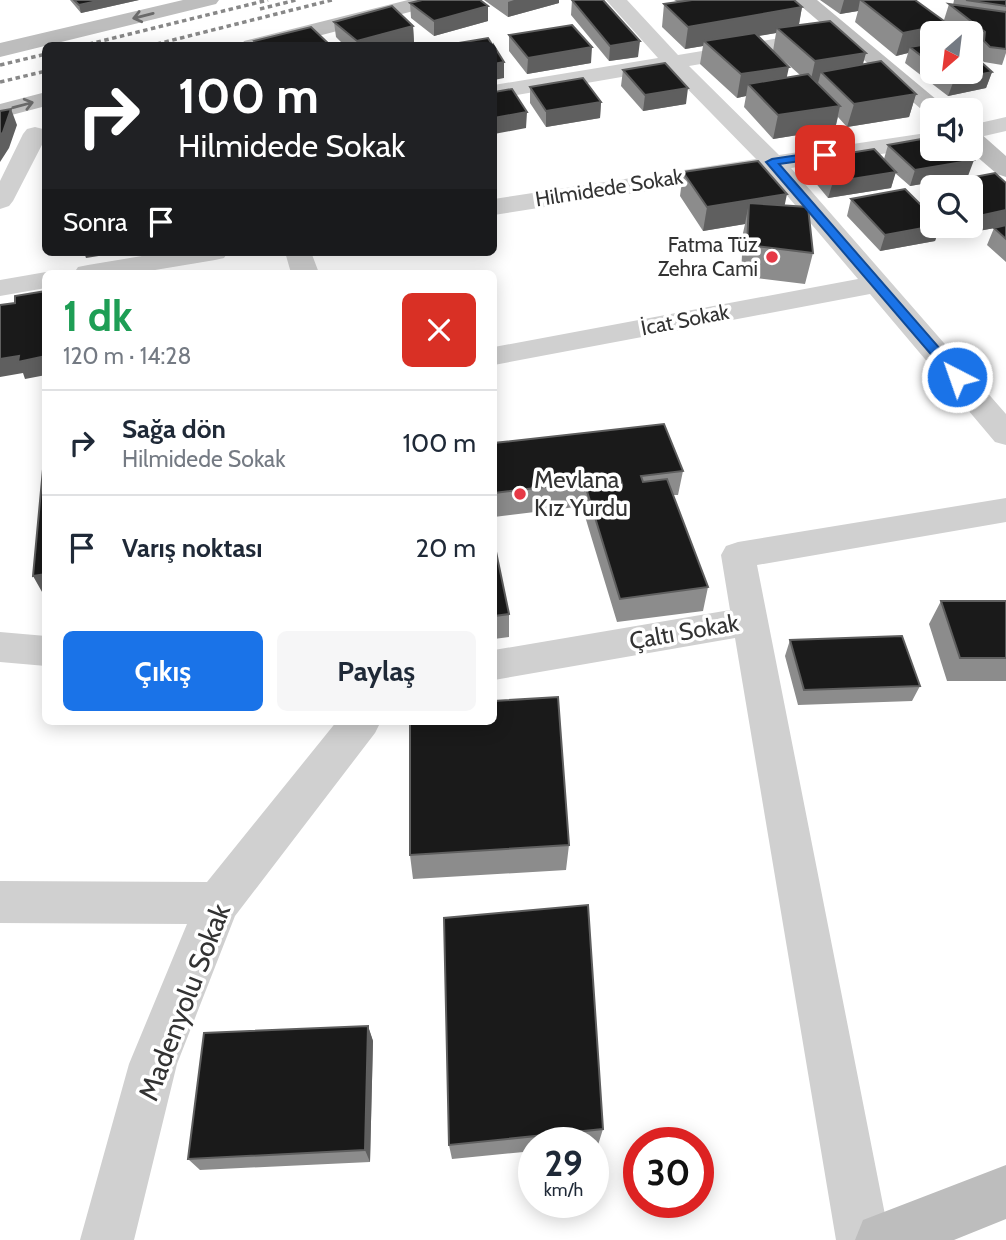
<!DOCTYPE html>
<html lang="tr">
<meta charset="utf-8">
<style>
body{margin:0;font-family:Cabin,sans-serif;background:#f6f6f7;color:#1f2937;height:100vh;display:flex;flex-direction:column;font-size:26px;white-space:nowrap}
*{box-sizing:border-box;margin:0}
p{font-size:23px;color:#747a83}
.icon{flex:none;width:38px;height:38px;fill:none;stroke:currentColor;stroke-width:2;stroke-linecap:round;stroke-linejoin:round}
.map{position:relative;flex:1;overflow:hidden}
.sheet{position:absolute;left:42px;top:270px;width:455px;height:455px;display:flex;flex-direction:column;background:#fff;border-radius:10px;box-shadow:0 4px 18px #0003}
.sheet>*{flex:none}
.guide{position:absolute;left:42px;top:42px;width:455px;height:214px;border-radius:10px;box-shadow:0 4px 18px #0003;background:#202124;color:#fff;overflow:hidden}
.needle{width:46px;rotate:208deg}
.controls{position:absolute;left:920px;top:21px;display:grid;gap:14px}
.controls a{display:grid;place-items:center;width:63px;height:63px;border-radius:10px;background:#fff;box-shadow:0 4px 18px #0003;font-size:35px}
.speed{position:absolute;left:518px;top:1127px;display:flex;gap:14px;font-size:35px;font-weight:700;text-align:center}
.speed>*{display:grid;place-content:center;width:91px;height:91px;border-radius:50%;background:#fff;box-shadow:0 4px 18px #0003;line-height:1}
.speed small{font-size:18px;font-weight:400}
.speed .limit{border:10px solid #d22;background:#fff;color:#111}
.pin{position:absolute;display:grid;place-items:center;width:60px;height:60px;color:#fff;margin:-30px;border-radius:14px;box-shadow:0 4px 10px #0006}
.me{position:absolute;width:77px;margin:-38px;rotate:319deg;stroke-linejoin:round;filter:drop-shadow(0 0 5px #0008)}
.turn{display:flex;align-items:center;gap:24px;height:147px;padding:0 21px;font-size:32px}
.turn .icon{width:91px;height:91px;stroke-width:2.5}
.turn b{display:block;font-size:49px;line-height:60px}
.then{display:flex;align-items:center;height:66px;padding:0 21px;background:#0003;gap:14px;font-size:26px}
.round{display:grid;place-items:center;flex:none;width:74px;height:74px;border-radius:10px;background:#f6f6f7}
.summary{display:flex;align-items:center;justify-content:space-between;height:119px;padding:0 21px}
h1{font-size:42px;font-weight:800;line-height:52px;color:#1e9e55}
.cta{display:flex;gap:14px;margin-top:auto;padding:14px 21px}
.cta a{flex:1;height:80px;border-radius:10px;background:#1a73e8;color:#fff;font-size:28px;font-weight:800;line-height:80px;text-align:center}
.cta a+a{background:#f6f6f7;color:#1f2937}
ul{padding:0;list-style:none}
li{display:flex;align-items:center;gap:21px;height:105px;padding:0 21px;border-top:2px solid #e0e1e3}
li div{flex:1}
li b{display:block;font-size:26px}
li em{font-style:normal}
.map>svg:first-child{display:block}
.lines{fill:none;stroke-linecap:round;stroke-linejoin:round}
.street{fill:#d0d0d0;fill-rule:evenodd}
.secondary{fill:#bdbdbd;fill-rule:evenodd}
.rail{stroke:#888;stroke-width:3.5;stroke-dasharray:4.5 3.5;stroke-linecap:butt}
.wall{fill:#8c8c8c;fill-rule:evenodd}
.shaded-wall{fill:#5f5f5f}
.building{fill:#1a1a1a;stroke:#5f5f5f;stroke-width:2}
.oneway{stroke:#6a6a6a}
.route{fill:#1a73e8;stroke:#114b97;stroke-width:2}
.poi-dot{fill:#e63946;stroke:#fff;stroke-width:2.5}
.labels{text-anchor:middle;stroke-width:7;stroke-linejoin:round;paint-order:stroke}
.far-street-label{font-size:21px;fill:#333;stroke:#fff}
.far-poi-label{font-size:21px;fill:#333;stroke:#fff;text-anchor:end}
.poi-label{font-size:24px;fill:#333;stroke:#fff;text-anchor:start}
.street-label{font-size:24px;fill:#333;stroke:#fff}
.near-street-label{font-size:28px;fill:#333;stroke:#fff}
</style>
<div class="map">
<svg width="1006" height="1240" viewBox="0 0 1006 1240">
<rect width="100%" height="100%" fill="#fff"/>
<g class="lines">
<path class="street" d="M606 0H627L678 55 823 31 830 33 833 37 830 41 823 43 689 66 779 155 933 132V146L791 168 1006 414V445L995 442 870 294 494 365V347L858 279 767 172 494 215V199L756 159 668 69 494 99V85L658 58Z
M1006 117V131L971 139V125Z
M35 127 43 129 46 137 13 201 9 206 0 209V181L23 134 27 129Z
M166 252H228L224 258 215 260 137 273H74L78 267 88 265Z
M285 252H311L319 273H291Z
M46 272 51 273H46V288L0 296V280Z
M1006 498V522L757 565 890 1240H836L735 638 494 680V650L730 610 721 555 726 546 738 542Z
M0 632 46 636V666L0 662Z
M337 721H381L375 733 235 916 177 1064 134 1240H80L129 1064 187 924 0 923V881L207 882Z"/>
<path class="secondary" d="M183 0H219L216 4 0 57V43Z
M408 0H443L440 4 280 46H241L244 41Z
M794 0H817L949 110H933V116L928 115Z
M46 92V106L0 118V104Z
M971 131 980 133 1006 156V177L997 174 968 149H971Z
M1006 1165V1219L954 1240H855L863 1220Z"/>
<path class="rail" d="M260 9 296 0
M81 46 268 0
M149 46 332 0
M0 65 46 54
M0 82 46 71"/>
</g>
<path class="wall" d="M70 0H139L81 13Z
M484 0H559V3L508 17Z
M572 0 638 57 609 61 571 15Z
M674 0H794L802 7 799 25 863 64 916 94 909 117 847 127 838 117 835 129 773 139 744 107 746 96 737 98 700 64 703 46 685 49 662 27 664 4 678 2ZM776 33 773 51 800 75 787 78 758 36Z
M820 0H915L948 24 945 33H933V72H992L986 88 948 96 905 63 908 53 896 56 855 22 858 11 840 14Z
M954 0H1006V53L1002 65 984 62 979 57 980 48 971 41V33H962L944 20 949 4 953 5Z
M410 3 488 6V21L434 36 411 18Z
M334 22 413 26 414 42 399 46H345L336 37Z
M509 35 591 63 527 74 509 51Z
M623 70 686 104 643 111 621 86Z
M530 87 601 102 600 118 546 127 530 103Z
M888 145 968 176 910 186 895 173 891 188 828 198 809 175 812 159H884Z
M683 172 785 206 813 253 805 284 741 276 743 233 745 224 703 231 680 196Z
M943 183H1006V262L987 245 994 228 973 232 966 226H971V187H942Z
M851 199 933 226H940L935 241 880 251 847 216Z
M494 443 683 471 678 495H673L708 587 703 611 617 622 584 513V506L494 517Z
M494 542 509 614V637L494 639Z
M941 601H1006V681H947L929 624Z
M790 640 920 686 912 701 798 705 785 656Z
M569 845 566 870 413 879 410 855Z
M368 1026 373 1041 370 1162 200 1170 188 1159Z
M603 1129 598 1145H593V1143H534V1151L452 1159 449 1145Z"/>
<path class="shaded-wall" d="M102 0H139L81 13 79 5Z
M514 0H559V3L508 17V2Z
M844 0H860L858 11 840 14Z
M488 6V21L434 36V21Z
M802 7 798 29 777 28 776 33 708 45 704 41 703 46 685 49 688 27Z
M948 24 945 33H933V48L910 47 908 53 896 56 903 33Z
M413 26 414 42 399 46H358L357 41Z
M640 41 638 57 609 61 610 46Z
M592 47 591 63 527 74 528 58Z
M866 53 860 75 821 72 818 83 810 84 815 61Z
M504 62V78L494 80V64Z
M789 67 784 90 748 84 746 96 737 98 741 74Z
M992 72 986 88 948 96 954 80Z
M688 88 686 104 643 111 645 95Z
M916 94 909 117 847 127 854 104Z
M601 102 600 118 546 127V111Z
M840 106 835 129 773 139 778 115Z
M11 109 17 125 9 148 0 162V136Z
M527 112 526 128 494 134V118Z
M974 160 968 176 910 186 915 170Z
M896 172 891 188 828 198 833 182Z
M787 194 782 218 749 203 745 224 703 231 707 207Z
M1006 210V226L973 232 979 216Z
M934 226H940L935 241 880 251 885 235Z
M84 252H124L86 258Z
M19 356H46V375L25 379 23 373 0 377V359Z
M46 574V599L33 576Z
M368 1026 373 1041 370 1162 365 1150Z"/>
<path class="building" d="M74 0H102L79 5Z
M422 0H480L488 6 434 21 410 3Z
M572 0H603L640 41 610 46Z
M692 0H794L802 7 688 27 664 4Z
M861 0H915L948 24 903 33Z
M966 0H1006V6Z
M949 4 1006 12V49L990 47 984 41 985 32Z
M392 6 413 26 357 41 334 22Z
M830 21 866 53 815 61 777 28Z
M572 25 592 47 528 58 509 35Z
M311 27 331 46H258L254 41Z
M755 33 789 67 741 74 704 41Z
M488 38 493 46H441Z
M933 43V65L910 47Z
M494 46 504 62 494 64Z
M971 53 992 72 954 80 942 72H971Z
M881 61 916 94 854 104 821 72Z
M665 63 688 88 645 95 623 70Z
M808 74 840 106 778 115 748 84Z
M583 78 601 102 546 111 530 87Z
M512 89 527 112 494 118V92Z
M11 109 3 132 0 136V111Z
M933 137V149H962L974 160 915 170 888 145Z
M874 149 896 172 833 182 812 159Z
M758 161 787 194 707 207 683 172Z
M995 173 1006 183V210L979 216 971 208V187H948L943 183Z
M905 189 933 217V226H934L885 235 851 199Z
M749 203 808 207 813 253 747 245Z
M1006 225V239L994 228Z
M46 291V356L18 362 19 356 0 359V305L15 303V296Z
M664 424 683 471 641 476 643 482 667 479 708 587 620 599 586 488 622 484 620 478 494 493V443Z
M46 437V574L33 576Z
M494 542 509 614 494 616Z
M941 601H1006V658H960Z
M902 636 920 686 804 690 790 640Z
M558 697 569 845 410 855V721H494V701Z
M588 905 603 1129 449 1145 444 918Z
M368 1026 365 1150 188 1159 204 1033Z"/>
<defs><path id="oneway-shaft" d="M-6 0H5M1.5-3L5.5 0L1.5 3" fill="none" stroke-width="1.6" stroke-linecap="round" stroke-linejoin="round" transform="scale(1.75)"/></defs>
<g class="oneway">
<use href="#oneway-shaft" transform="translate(143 16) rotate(166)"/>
<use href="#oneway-shaft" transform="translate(23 105) rotate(-15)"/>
</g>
<path class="route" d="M825 151 831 155 829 157 779 164 962 374V380H953L766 162 772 159Z"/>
<g class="poi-dot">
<circle cx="772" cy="257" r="7"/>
<circle cx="520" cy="494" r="7"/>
</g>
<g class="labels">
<g class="far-street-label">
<text transform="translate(609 188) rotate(-9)" y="7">Hilmidede Sokak</text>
<text transform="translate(685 320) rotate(-11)" y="7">İcat Sokak</text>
</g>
<g class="far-poi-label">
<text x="758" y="252">Fatma Tüz<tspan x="758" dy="24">Zehra Cami</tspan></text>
</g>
<g class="poi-label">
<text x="534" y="488">Mevlana<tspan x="534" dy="28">Kız Yurdu</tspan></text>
</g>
<g class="street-label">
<text transform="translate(684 632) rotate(-10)" y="8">Çaltı Sokak</text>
</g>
<g class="near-street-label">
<text transform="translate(184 1002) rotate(-69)" y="10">Madenyolu Sokak</text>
</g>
</g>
</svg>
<div class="controls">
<a><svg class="needle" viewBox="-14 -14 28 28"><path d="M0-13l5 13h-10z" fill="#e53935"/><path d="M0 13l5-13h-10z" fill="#747a83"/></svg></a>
<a><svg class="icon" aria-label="sound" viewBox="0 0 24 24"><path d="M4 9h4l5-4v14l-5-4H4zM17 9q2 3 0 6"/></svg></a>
<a><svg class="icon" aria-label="search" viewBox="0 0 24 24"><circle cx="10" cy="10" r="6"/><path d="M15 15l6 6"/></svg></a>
</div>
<div class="speed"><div>29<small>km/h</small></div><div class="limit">30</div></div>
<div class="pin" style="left:825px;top:155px;background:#d93025"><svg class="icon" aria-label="arrive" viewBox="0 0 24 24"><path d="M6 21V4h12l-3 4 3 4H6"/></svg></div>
<svg class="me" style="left:957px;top:377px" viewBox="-20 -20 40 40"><circle r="17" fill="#1a73e8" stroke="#fff" stroke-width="3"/><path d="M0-11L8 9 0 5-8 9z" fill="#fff"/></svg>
<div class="guide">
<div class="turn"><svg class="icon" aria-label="right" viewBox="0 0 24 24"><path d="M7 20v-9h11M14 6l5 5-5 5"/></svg><div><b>100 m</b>Hilmidede Sokak</div></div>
<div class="then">Sonra<svg class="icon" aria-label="arrive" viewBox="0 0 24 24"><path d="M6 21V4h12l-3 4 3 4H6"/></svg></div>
</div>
<section class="sheet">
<div class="summary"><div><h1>1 dk</h1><p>120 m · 14:28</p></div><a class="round" style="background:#d93025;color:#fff"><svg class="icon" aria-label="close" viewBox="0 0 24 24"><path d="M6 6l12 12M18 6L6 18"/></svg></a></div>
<ul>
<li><svg class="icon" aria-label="right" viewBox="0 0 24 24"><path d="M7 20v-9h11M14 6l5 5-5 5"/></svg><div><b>Sağa dön</b><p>Hilmidede Sokak</p></div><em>100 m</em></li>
<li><svg class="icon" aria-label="arrive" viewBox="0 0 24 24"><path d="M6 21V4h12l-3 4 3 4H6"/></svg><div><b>Varış noktası</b></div><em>20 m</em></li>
</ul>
<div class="cta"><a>Çıkış</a><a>Paylaş</a></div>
</section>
</div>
